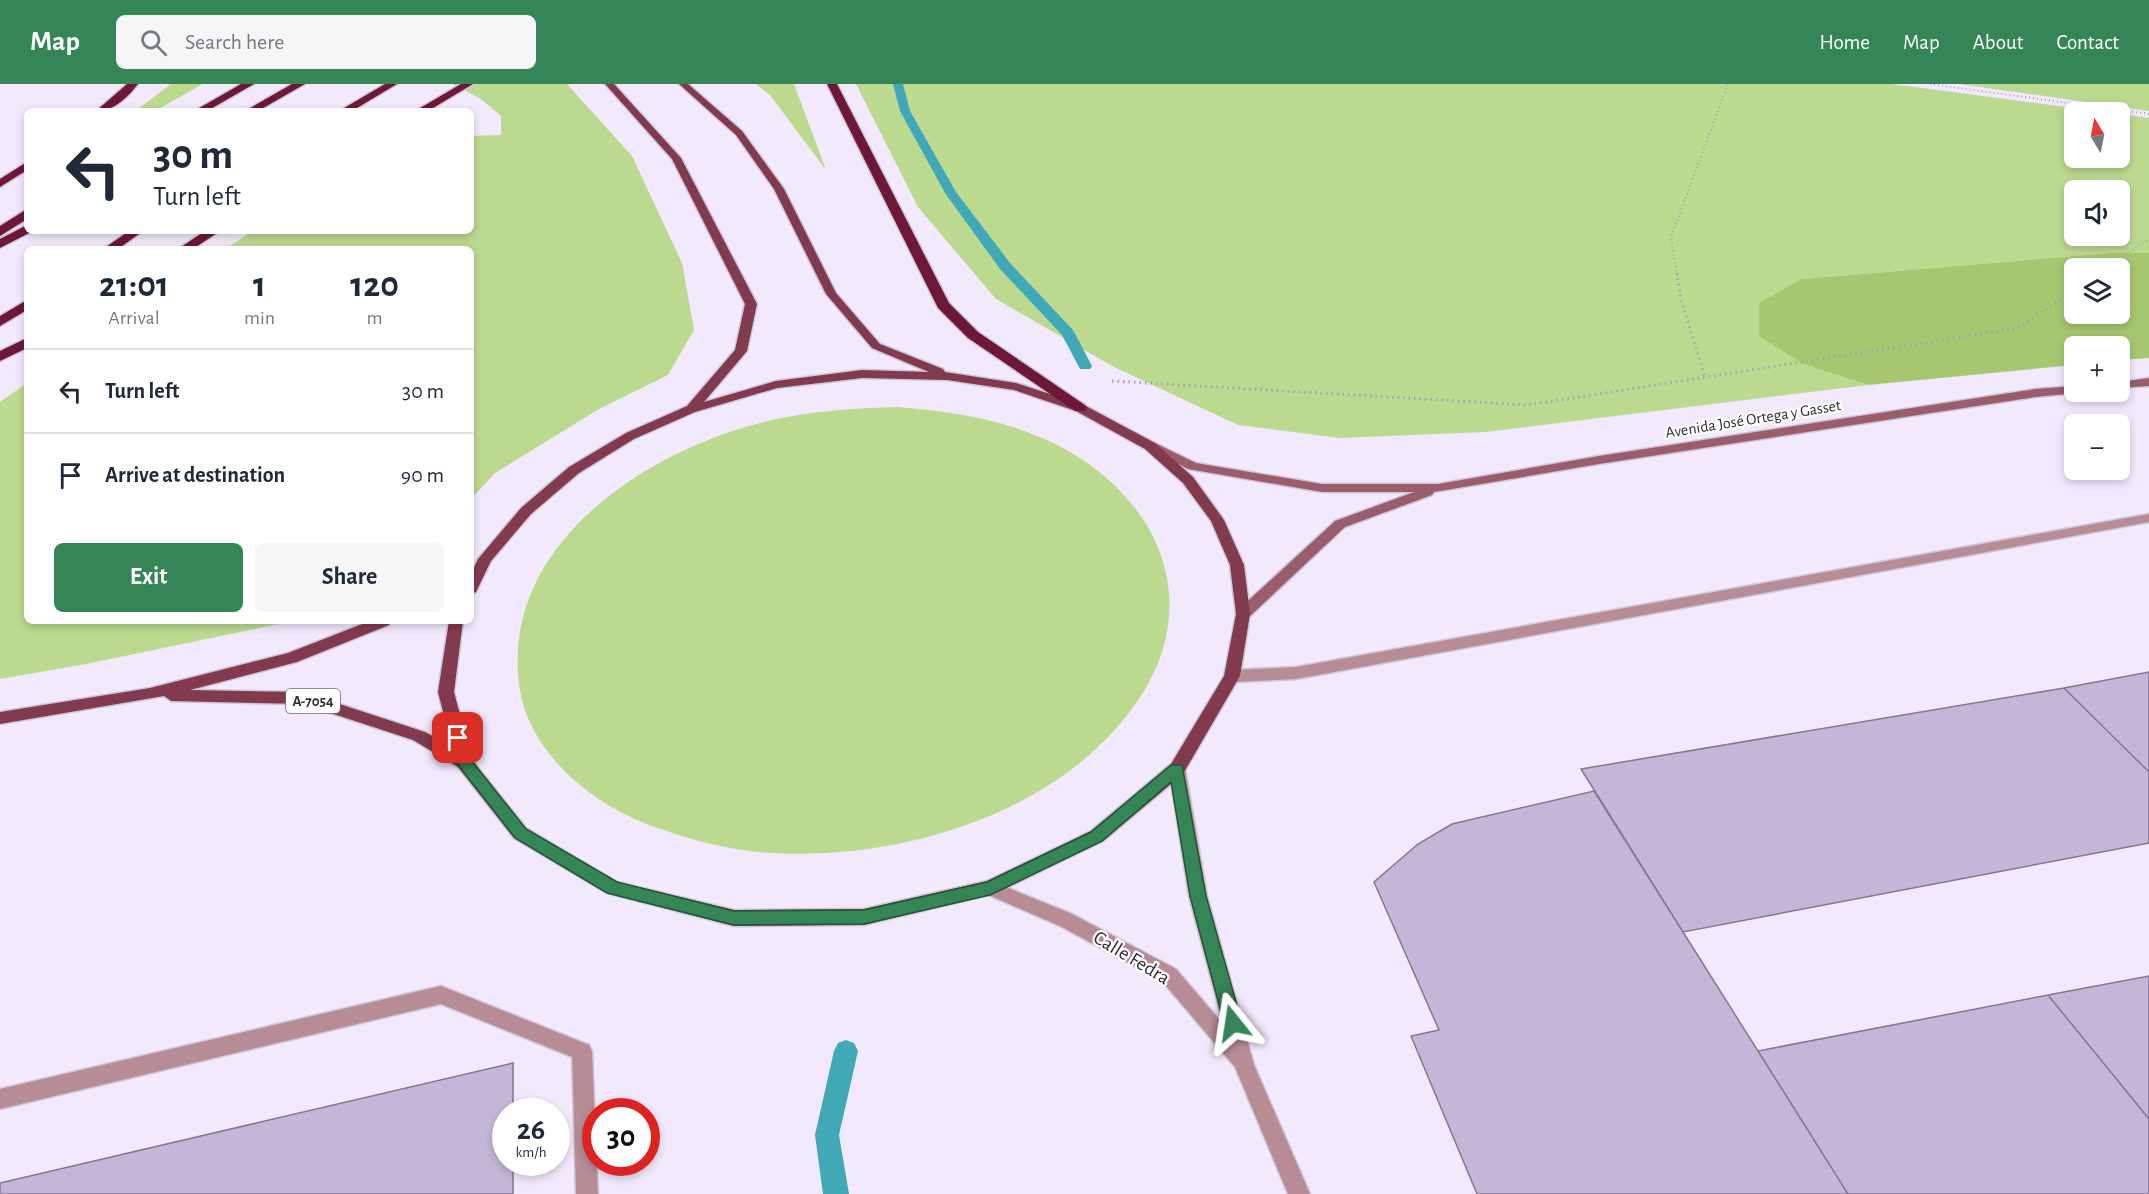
<!DOCTYPE html>
<meta charset="utf-8">
<style>
body{margin:0;font-family:"Alegreya Sans",sans-serif;background:#f6f6f7;color:#1f2937;height:100vh;display:flex;flex-direction:column;font-size:22px;white-space:nowrap}
*{box-sizing:border-box;margin:0}
p{font-size:20px;color:#747a83}
.icon{flex:none;width:33px;height:33px;fill:none;stroke:currentColor;stroke-width:2;stroke-linecap:round;stroke-linejoin:round}
.map{position:relative;flex:1;overflow:hidden}
.details{position:absolute;left:24px;top:162px;width:450px;height:378px;display:flex;flex-direction:column;background:#fff;border-radius:9px;box-shadow:0 3px 9px #0003}
.details>*{flex:none}
.banner{position:absolute;left:24px;top:24px;width:450px;height:126px;border-radius:9px;box-shadow:0 3px 9px #0003;background:#fff;color:#1f2937;overflow:hidden}
.needle{width:39px;rotate:350deg}
.tools{position:absolute;left:2064px;top:18px;display:grid;gap:12px}
.tools a{display:grid;place-items:center;width:66px;height:66px;border-radius:9px;background:#fff;box-shadow:0 3px 9px #0003;font-size:30px}
.speed{position:absolute;left:492px;top:1014px;display:flex;gap:12px;font-size:30px;font-weight:700;text-align:center}
.speed>*{display:grid;place-content:center;width:78px;height:78px;border-radius:50%;background:#fff;box-shadow:0 3px 9px #0003;line-height:1}
.speed small{font-size:15px;font-weight:400}
.speed .limit{border:9px solid #d22;background:#fff;color:#111}
.pin{position:absolute;display:grid;place-items:center;width:51px;height:51px;color:#fff;margin:-26px;border-radius:12px;box-shadow:0 3px 9px #0006}
.me{position:absolute;width:66px;margin:-33px;rotate:345deg;stroke-linejoin:round;filter:drop-shadow(0 0 4px #0008)}
.turn{display:flex;align-items:center;gap:21px;height:126px;padding:0 30px;font-size:27px}
.turn .icon{width:78px;height:78px;stroke-width:2.5}
.turn b{display:block;font-size:42px;line-height:51px}
.eta{display:flex;justify-content:space-evenly;align-items:center;height:102px;text-align:center}
.eta b{font-size:36px;font-weight:600;line-height:42px}
.primary-button{display:flex;gap:12px;margin-top:auto;padding:12px 30px}
.primary-button a{flex:1;height:69px;border-radius:9px;background:#368556;color:#fff;font-size:24px;font-weight:600;line-height:69px;text-align:center}
.primary-button a+a{background:#f6f6f7;color:#1f2937}
ul{padding:0;list-style:none}
li{display:flex;align-items:center;gap:18px;height:84px;padding:0 30px;border-top:2px solid #e0e1e3}
li div{flex:1}
li b{display:block;font-size:22px}
li em{font-style:normal}
header{display:flex;align-items:center;gap:36px;box-sizing:border-box;height:84px;padding:0 30px;background:#368556;color:#fff}
header strong{font-size:28px}
nav{display:flex;gap:33px;margin-inline-start:auto;font-size:21px}
.search{width:420px;height:54px;background:#f6f6f7;display:flex;align-items:center;gap:15px;box-sizing:border-box;padding:0 21px;border-radius:9px;color:#747a83;font-size:22px}
.map>svg:first-child{display:block}
.green{fill:#bcd990;fill-rule:evenodd}
.forest{fill:#a6c770;fill-rule:evenodd}
.lines{fill:none;stroke-linecap:round;stroke-linejoin:round}
.stream{fill:#40a8b6;fill-rule:evenodd}
.building{fill:#c4b6d6;stroke:#847694;stroke-width:1.5}
.service-casing{stroke:#cfc7d9;stroke-width:3}
.minor-casing{stroke:#cfc7d9;stroke-width:3}
.secondary-casing{stroke:#cfc7d9;stroke-width:3}
.primary-casing{stroke:#cfc7d9;stroke-width:3}
.motorway-casing{stroke:#cfc7d9;stroke-width:3}
.path-far1{stroke:#a7a0b1;stroke-width:2;stroke-dasharray:1 3;stroke-linecap:butt}
.path{stroke:#a7a0b1;stroke-width:3;stroke-dasharray:1.5 4;stroke-linecap:butt}
.service{fill:#b78c95;fill-rule:evenodd}
.minor{fill:#b78c95;fill-rule:evenodd}
.secondary{fill:#9a5d6c;fill-rule:evenodd}
.primary{fill:#823a4e;fill-rule:evenodd}
.motorway{fill:#6d1836;fill-rule:evenodd}
.route{fill:#368556;stroke:#235638;stroke-width:1.5}
.labels{text-anchor:middle;stroke-width:4.5;stroke-linejoin:round;paint-order:stroke}
.shield{fill:#fff;stroke:#6e6b73;stroke-width:1.5}
.shield-label{font-size:15px;font-weight:bold;fill:#302b37}
.street-label{font-size:16px;fill:#302b37;stroke:#fff}
.near-street-label{font-size:20px;fill:#302b37;stroke:#fff}
</style>
<header>
<strong>Map</strong>
<div class="search"><svg class="icon" aria-label="search" viewBox="0 0 24 24"><circle cx="10" cy="10" r="6"/><path d="M15 15l6 6"/></svg>Search here</div>
<nav><a>Home</a><a>Map</a><a>About</a><a>Contact</a></nav>
</header>
<div class="map">
<svg width="2149" height="1110" viewBox="0 0 2149 1110">
<rect width="100%" height="100%" fill="#f2e9fd"/>
<path class="green" d="M171 0H203L155 27H135Z
M453 0H567L632 72 682 179 694 246 668 291 599 325 495 389 471 415V165H225L253 147H471V52L501 51V32L481 15Z
M756 0H794L826 86 770 11Z
M856 0H1892L2097 27 2111 28H2074V74H2120V30L2149 34V169H2110L1802 195 1803 280 1868 301 1486 348 1340 354 1238 341 1112 282 996 215 918 123ZM2074 106H2120V152H2074Z
M1959 0H2149V27Z
M27 299V537H293L86 580 0 595V318Z
M898 323C942 327 985 332 1027 348 1151 393 1218 516 1128 630 1045 737 886 779 757 768 722 764 688 755 655 743 596 723 530 671 520 606 497 462 646 366 768 337 811 327 854 324 898 323Z"/>
<path class="forest" d="M2110 169H2149V274L2120 276V262H2074V281L1868 301 1803 280 1759 252V219L1802 195ZM2120 184V230H2074V184Z"/>
<g class="lines">
<path class="stream" d="M893 0H903L910 27 956 108 1010 179 1073 246 1092 282 1090 285H1080L1062 251 1000 185 945 109 900 27Z
M846 956 854 959 858 967 839 1051 849 1110H823L815 1051 834 967 838 959Z"/>
</g>
<path class="building" d="M2149 588V688L2064 604Z
M2064 604 2149 688V759L1683 848 1581 685Z
M1594 707 1683 848 1848 1110H1477L1411 952 1439 946 1374 798 1418 760 1452 740Z
M2149 892V1035L2048 911Z
M2048 911 2149 1035V1110H1848L1758 967Z
M513 979V1028H506V1078H513V1110H0V1099Z"/>
<g class="lines">
<defs>
<path id="service" d="M2149 430V438L1296 595 1232 598 1227 596 1224 592 1227 588 1232 586 1296 583Z
M441 902 589 961 592 968 589 975 582 977 441 920 0 1025V1005Z"/>
<path id="minor" d="M1177 679 1183 680 1185 685 1207 812 1254 981 1310 1110H1288L1235 983 1162 897 1060 842 984 809 981 804 984 799 990 796 996 799 1072 830 1176 885 1223 940 1189 812 1169 685 1171 680Z
M582 959 589 961 592 968 598 1110H576L572 968 575 961Z"/>
<path id="secondary" d="M2149 294V302L2120 304V298Z
M2074 302V308L2078 309 2035 313 1599 380 1434 408 1432 411 1345 443 1248 534 1243 535 1236 530 1238 526 1335 437 1414 408H1322L1188 385 1144 362 1150 358 1155 359 1196 379 1322 400H1438L1599 372 2035 305Z"/>
<path id="primary" d="M605 0H614L681 74 757 220 747 267 704 318 776 297 862 286 929 288 872 264 826 210 774 105 736 51 679 0H688L742 47 784 105 836 209 880 260 943 285 945 288 1016 299 1084 321 1155 359 1193 393 1224 436 1244 481 1250 530 1240 592 1183 690 1103 757 996 809 864 841 734 842 607 809 514 754 458 683 413 656 303 620 171 617 164 612 0 640V628L150 604 288 569 370 537H391L389 541 297 578 190 606 303 608 425 648 452 663 438 608 449 537H463L454 608 472 676 526 744 617 798 734 826 864 825 987 797 1091 747 1171 680 1224 592 1236 530 1230 481 1211 437 1183 399 1145 365 1076 327 1014 306 947 296 862 294 777 304 695 328 634 355 579 389 531 430 491 477 476 508 471 510V490L478 475 521 424 569 383 626 349 687 322 735 266 745 220 672 75Z"/>
<path id="motorway" d="M127 0H138C127 14 114 27 96 27Z
M241 0H254L207 27H194Z
M292 0H305L258 27H245Z
M385 0H397L352 27H339Z
M461 0H473L428 27H415Z
M827 0H837L949 219 978 248 1085 321 1087 324 1085 327H1075L968 254 938 224Z
M27 78V86L0 103V95Z
M27 125V135L0 152V142Z
M27 141V147L31 148 0 164V155Z
M129 147H143L118 165H103Z
M205 147H220L193 165H178Z
M27 216V226L0 242V232Z
M27 254V264L0 277V267Z"/>
</defs>
<use href="#service" class="service-casing"/>
<use href="#minor" class="minor-casing"/>
<use href="#secondary" class="secondary-casing"/>
<use href="#primary" class="primary-casing"/>
<use href="#motorway" class="motorway-casing"/>
<path class="path-far1" d="M1930 0 2149 30
M2106 184 2149 155
M1677 191 1671 153 1728 0"/>
<path class="path" d="M1677 189 1681 216 1705 293
M1112 297 1528 321 2018 244 2074 206"/>
<use href="#service" class="service"/>
<use href="#minor" class="minor"/>
<use href="#secondary" class="secondary"/>
<use href="#primary" class="primary"/>
<use href="#motorway" class="motorway"/>
</g>
<path class="route" d="M458 649 464 650 471 676 526 745 617 798 734 827 864 826 987 798 1091 748 1171 681H1182L1206 812 1242 939 1239 945 1233 947 1227 945 1224 939 1190 812 1171 698 1102 757 990 811 864 840 734 841 607 809 515 754 459 682 451 654 453 650Z"/>
<g class="labels">
<rect class="shield" x="286" y="605" width="54" height="24" rx="4.5"/>
<g class="shield-label">
<text x="313" y="622">A-7054</text>
</g>
<g class="street-label">
<text transform="translate(1753 334) rotate(-9)" y="6">Avenida José Ortega y Gasset</text>
</g>
<g class="near-street-label">
<text transform="translate(1132 873) rotate(31)" y="7">Calle Fedra</text>
</g>
</g>
</svg>
<div class="tools">
<a><svg class="needle" viewBox="-14 -14 28 28"><path d="M0-13l5 13h-10z" fill="#e53935"/><path d="M0 13l5-13h-10z" fill="#747a83"/></svg></a>
<a><svg class="icon" aria-label="sound" viewBox="0 0 24 24"><path d="M4 9h4l5-4v14l-5-4H4zM17 9q2 3 0 6"/></svg></a>
<a><svg class="icon" aria-label="layers" viewBox="0 0 24 24"><path d="M12 4l9 5-9 5-9-5zM3 14l9 5 9-5"/></svg></a>
<a>+</a>
<a>−</a>
</div>
<div class="speed"><div>26<small>km/h</small></div><div class="limit">30</div></div>
<div class="pin" style="left:458px;top:654px;background:#d93025"><svg class="icon" aria-label="arrive" viewBox="0 0 24 24"><path d="M6 21V4h12l-3 4 3 4H6"/></svg></div>
<svg class="me" style="left:1233px;top:939px" viewBox="-20 -20 40 40"><path d="M0-17L14 15 0 8-14 15z" fill="#368556" stroke="#fff" stroke-width="4"/></svg>
<div class="banner">
<div class="turn"><svg class="icon" aria-label="left" viewBox="0 0 24 24"><path d="M17 20v-9H6M10 6l-5 5 5 5"/></svg><div><b>30 m</b>Turn left</div></div>
</div>
<section class="details">
<div class="eta">
<div><b>21:01</b><p>Arrival</p></div>
<div><b>1</b><p>min</p></div>
<div><b>120</b><p>m</p></div>
</div>
<ul>
<li><svg class="icon" aria-label="left" viewBox="0 0 24 24"><path d="M17 20v-9H6M10 6l-5 5 5 5"/></svg><div><b>Turn left</b></div><em>30 m</em></li>
<li><svg class="icon" aria-label="arrive" viewBox="0 0 24 24"><path d="M6 21V4h12l-3 4 3 4H6"/></svg><div><b>Arrive at destination</b></div><em>90 m</em></li>
</ul>
<div class="primary-button"><a>Exit</a><a>Share</a></div>
</section>
</div>
